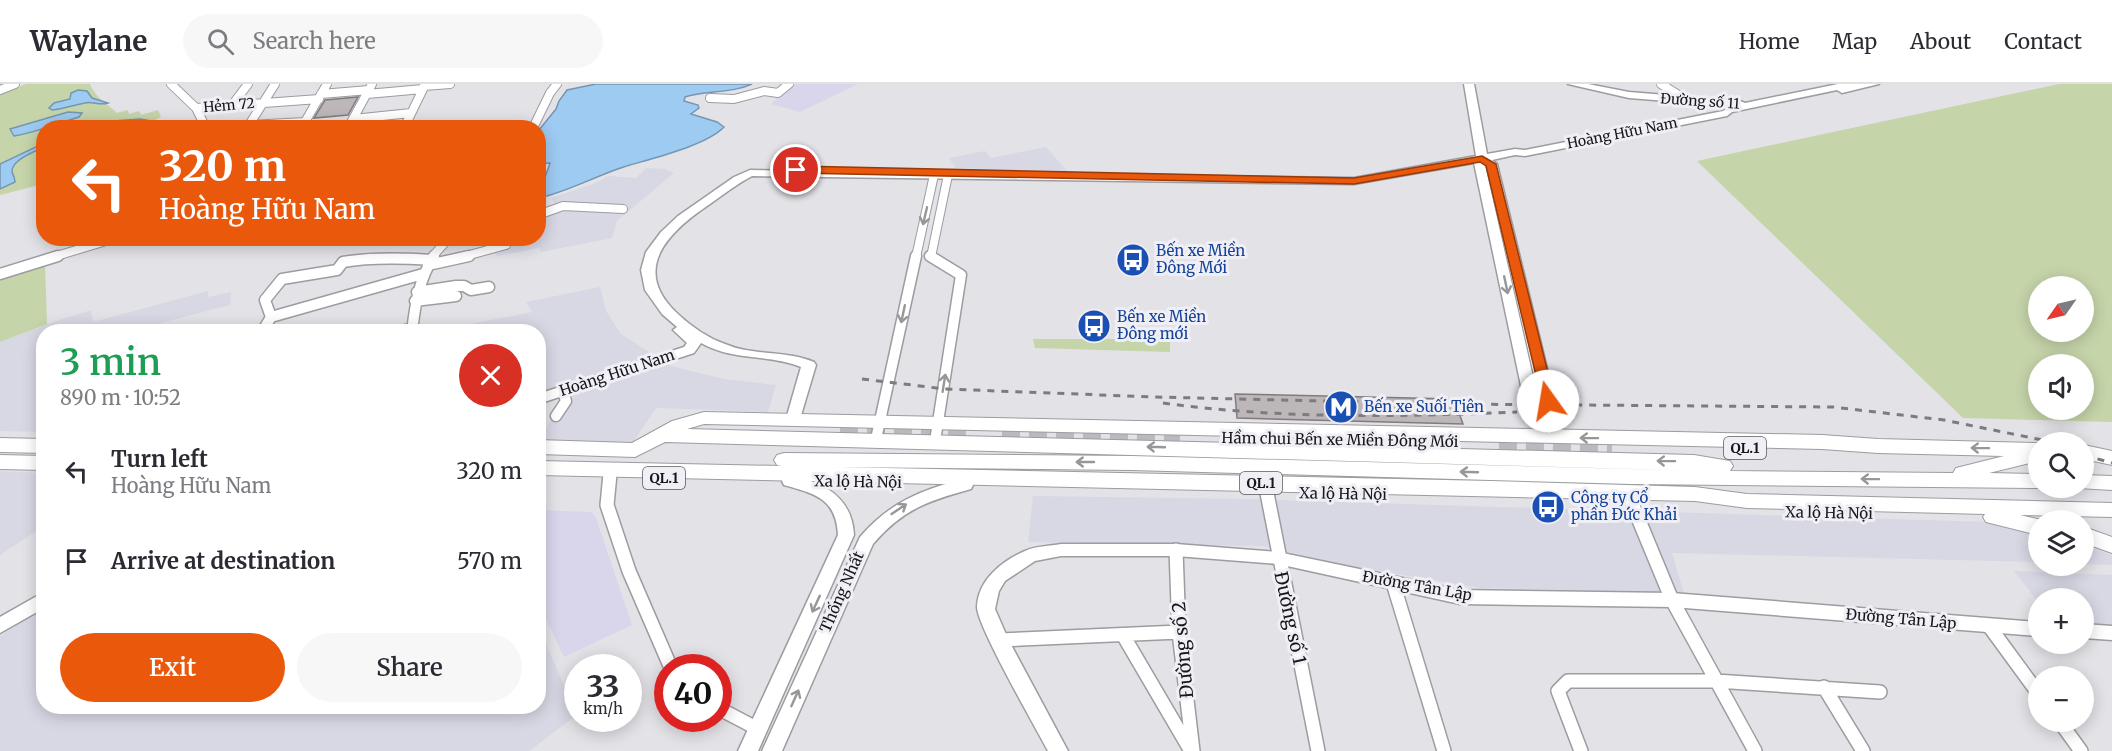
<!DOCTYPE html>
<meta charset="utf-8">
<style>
body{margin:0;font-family:Merriweather,serif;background:#f7f7f7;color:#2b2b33;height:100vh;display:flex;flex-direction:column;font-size:22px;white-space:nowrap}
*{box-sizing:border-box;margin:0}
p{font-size:20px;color:#7c7c81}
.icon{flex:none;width:33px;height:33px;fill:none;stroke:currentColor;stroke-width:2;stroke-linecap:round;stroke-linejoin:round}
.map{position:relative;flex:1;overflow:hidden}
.sheet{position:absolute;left:36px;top:240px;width:510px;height:390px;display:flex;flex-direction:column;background:#fff;border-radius:24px;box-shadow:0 3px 15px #0003}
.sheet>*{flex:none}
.guide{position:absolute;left:36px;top:36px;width:510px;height:126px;border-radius:24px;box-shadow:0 3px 15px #0003;background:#ea580c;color:#fff;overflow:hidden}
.needle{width:39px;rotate:236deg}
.buttons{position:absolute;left:2028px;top:192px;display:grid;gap:12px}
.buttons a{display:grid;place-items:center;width:66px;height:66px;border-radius:50%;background:#fff;box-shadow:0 3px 15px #0003;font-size:30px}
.speed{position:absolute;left:564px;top:570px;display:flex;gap:12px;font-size:30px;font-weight:700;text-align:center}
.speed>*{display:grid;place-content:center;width:78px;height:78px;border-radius:50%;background:#fff;box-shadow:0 3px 15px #0003;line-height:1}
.speed small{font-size:15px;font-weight:400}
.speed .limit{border:9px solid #d22;background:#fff;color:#111}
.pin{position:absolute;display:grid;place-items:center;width:51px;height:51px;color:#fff;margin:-26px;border:3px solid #fff;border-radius:50%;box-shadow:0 2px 6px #0007}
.me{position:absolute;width:66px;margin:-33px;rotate:347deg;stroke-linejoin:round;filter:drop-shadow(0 0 4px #0008)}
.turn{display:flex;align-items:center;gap:21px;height:126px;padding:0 24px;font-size:27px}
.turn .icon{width:78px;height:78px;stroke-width:2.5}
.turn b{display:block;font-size:42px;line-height:51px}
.round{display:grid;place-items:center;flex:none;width:63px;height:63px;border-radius:32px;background:#f7f7f7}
.headline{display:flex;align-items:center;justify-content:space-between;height:102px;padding:0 24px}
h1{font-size:36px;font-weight:600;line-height:45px;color:#1e9e55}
.button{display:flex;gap:12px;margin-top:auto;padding:12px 24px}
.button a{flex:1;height:69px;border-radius:36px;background:#ea580c;color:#fff;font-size:24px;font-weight:600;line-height:69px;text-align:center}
.button a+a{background:#f7f7f7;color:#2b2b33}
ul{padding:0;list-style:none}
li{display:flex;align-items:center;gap:18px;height:90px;padding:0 24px}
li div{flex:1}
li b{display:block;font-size:22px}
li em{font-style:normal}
header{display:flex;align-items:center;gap:36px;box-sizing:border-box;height:84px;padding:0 30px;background:#fff;border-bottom:2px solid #e1e1e2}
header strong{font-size:28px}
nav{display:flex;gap:33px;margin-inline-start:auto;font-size:21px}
.search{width:420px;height:54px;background:#f7f7f7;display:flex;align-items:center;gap:15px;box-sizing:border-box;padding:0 21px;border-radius:33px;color:#7c7c81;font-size:22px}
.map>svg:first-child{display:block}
.built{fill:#d8d8e5}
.industrial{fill:#d9d6ec}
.green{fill:#c5d4a9;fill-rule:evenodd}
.water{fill:#9ecbf2;stroke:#7695b1;stroke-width:1.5}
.building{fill:#bdb7b9;stroke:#807b7d;stroke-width:1.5}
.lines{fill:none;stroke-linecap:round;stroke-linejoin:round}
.highway-tunnel{stroke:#b9b9be;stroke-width:18;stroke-dasharray:18 9;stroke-linecap:butt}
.street-far2-casing{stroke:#9c9ca1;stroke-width:10}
.street-far1-casing{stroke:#9c9ca1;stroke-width:13}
.street-casing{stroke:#9c9ca1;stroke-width:16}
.secondary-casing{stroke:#9c9ca1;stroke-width:3}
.highway-casing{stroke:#9c9ca1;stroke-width:2}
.street-far2{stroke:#fff;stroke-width:8}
.street-far1{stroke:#fff;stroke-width:10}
.street{stroke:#fff;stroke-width:13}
.secondary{fill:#fff;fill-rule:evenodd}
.highway{fill:#fff;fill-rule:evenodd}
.rail{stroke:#7c7c80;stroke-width:3;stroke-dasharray:7 7;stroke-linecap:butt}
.oneway{stroke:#979798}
.route{fill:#ea580c;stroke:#983908;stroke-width:1.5}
.labels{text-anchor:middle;stroke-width:6;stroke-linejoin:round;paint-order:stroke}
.far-street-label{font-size:14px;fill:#171719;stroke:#efeff5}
.shield{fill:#efeff5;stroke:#58585b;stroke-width:1.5}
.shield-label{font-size:14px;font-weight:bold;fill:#171719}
.transit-label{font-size:15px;fill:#164399;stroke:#efeff5;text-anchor:start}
.street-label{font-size:15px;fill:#171719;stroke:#efeff5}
.near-street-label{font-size:18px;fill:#171719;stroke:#efeff5}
</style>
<header>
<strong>Waylane</strong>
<div class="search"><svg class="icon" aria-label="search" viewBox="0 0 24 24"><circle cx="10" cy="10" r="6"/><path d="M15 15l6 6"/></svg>Search here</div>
<nav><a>Home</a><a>Map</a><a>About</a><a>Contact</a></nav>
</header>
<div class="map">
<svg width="2112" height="667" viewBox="0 0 2112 667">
<rect width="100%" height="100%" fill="#e2e2e7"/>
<path class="built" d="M1046 63 1067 87 956 84 949 74 985 67 991 74Z
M646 84 665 85 674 89 617 137 612 154 541 168 539 164 497 172 485 155 538 154 539 127 555 121 551 114 593 100 609 92 636 94Z
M600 203 606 227 621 250 671 282 724 295 776 301 768 328 656 324 630 363 541 359 542 352 559 321V315L539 319V307L543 297 538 248H451L459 245 460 242 532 228 526 218Z
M208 207V213L231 208 230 221 130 247 44 248 43 348 0 347V258L47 240 91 226 93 238Z
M0 387 43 389 44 442 0 471Z
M1033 412 1247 415 1990 438 2038 446V478L1672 469 1684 509 1481 504 1354 483 1262 462 1028 458Z
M2084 461 2112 471V481L2084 480Z
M2014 487 2112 491V544L2084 543V514H2038V518Z
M43 522 44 622H538L539 544 577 631 529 667H0V552Z"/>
<path class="industrial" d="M792 0H858L800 28 771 20Z
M539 426 592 428 596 434 632 541 564 573 539 520Z"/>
<path class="green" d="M26 0H90C95 14 107 19 117 29L128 26 129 30 139 27 141 31 158 26 161 33 153 37 163 43 44 44 43 100 0 111V10Z
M2059 0H2112V338L1963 334 1697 77ZM2084 202V248H2038V202ZM2038 280H2084V326H2038Z
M45 181 47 240 0 258V193Z
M1033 255H1170V268L1035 264Z"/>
<path class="water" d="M596 0H752C730 10 705 6 685 13L684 17 698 21 699 24 691 30 717 38 724 43C707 61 654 74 630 81 599 90 570 107 539 114V100L543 99 550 79 539 80V46L556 25 559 17 567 6Z
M78 6 87 7 92 14 108 19C99 22 93 17 85 19 74 21 63 25 52 26L49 24 54 19 70 15 71 9Z
M68 28 82 29 79 33C56 40 38 48 14 52L10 45Z
M140 35 157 38 163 43H97L113 37Z
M42 60 43 64C35 67 11 76 12 88 13 91 15 94 15 98L0 105V80Z"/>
<path class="building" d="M358 13 348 31 314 34 325 16Z
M1235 310 1454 315 1463 340 1237 334Z"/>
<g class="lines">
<path class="highway-tunnel" d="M840 344 974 347
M1002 348 1180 352
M1499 359 1612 362"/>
<defs>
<path id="street-far2" d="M171 0 196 24 206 44
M275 0 249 41 305 38
M1661 0 1688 17
M424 2 450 0
M0 6 15 0
M321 10 369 6
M367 10 423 5
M710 14 734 15 764 7 778 9 789 0
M233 20 248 0
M196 24 319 15
M353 35 411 29
M302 43 327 0
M348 44 372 0
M404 44 425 1
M533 44 550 9 557 0
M538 131 563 122 623 125
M53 173 116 154
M432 173 449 154
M462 173 506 161 499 154
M916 173 934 91
M931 173 948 91"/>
<path id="street-far1" d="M930 172 961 191 935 357
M428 181 469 172
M0 190 58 172
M417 208 456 202H464L471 206 489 203
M415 217 456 212
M271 233 423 190
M262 248 271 233 265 216 282 195 337 186 343 178C372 173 401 174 431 176
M398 248 413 244
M412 248C415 221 419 195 434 172
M556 332 566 317 563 307
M876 355 916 172
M609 392 610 385"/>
<path id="street" d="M610 390 607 421 629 487 671 584
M1265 399 1318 667
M1631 417 1672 516 1755 667
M1176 466 1179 548 1193 667
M1393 499 1444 667
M1989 542 2038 609
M1123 551 1191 667
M999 556 1179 548
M1824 603 1863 667
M718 624 758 645
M2060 638 2081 667
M1581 667 1558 607 1568 597H1716L1880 608"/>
<path id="secondary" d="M1464 0H1474L1487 70 1515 65 1525 66 1723 27 1731 22 1629 14 1568 0H1588L1629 8 1740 17 1745 19 1838 0H1879L1842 9 1837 6 1732 28 1727 32 1525 72 1515 71 1492 76 1497 80 1555 317 1550 329 1560 353 1552 358 1547 357 1536 331 1524 316 1474 79 1354 100 752 92C737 100 724 110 710 120 668 148 629 186 679 231 692 243 708 254 725 260 753 272 785 266 814 278L816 281 799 338H789L786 335 801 283C769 270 732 277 701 259L694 269 538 320V310L684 263 687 259 673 246 677 243 662 230 645 206 641 186 646 168 661 148 678 132 734 93 750 86 1354 94 1476 72ZM1485 81 1486 82 1540 317 1538 315Z
M790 392C824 398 852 413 854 451L758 667H738L838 451C836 414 815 410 784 401L782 397 784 393Z
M965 395 971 397 973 401 971 405C928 417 903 425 873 460L782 667H762L860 453C889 419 922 405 965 395Z
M1061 460H1176L1278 468 1460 506 1672 509 2038 538V552L1672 523 1460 520 1278 480 1176 472H1061L1035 477 1005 497 999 507 995 525 1008 555 1068 667H1048C1036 644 977 542 977 523 978 496 1002 477 1025 467 1035 462 1050 462 1061 460Z
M44 508V524L0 549V533Z
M2084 540 2112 542V556L2084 554Z"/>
<path id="highway" d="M704 328 1822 351 1878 355 2038 359V377L1989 389 2038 390 2040 404H2038L1631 400 1132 386 838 383 1491 397 1695 403 1747 410 2112 419V433L2020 431 2042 436H2038V451L1986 438 1983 433 1985 430 1747 424 1695 417 538 391V377L781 382 777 381 774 376 777 371 784 369 1132 372 1707 387 665 358 635 373 538 370V356L632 359 672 337ZM704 340 1822 365 1878 369 2004 372 1956 384 1953 389 1730 387 1733 382 1730 377 1694 371 687 345Z
M0 354 44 355V369L0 368Z
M2084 361 2112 367V381L2084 375Z
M0 371 44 372V386L0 385Z
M2084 391 2112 392V406L2078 404H2084Z
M2084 443 2112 453V469L2084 459Z"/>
</defs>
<use href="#street-far2" class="street-far2-casing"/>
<use href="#street-far1" class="street-far1-casing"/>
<use href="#street" class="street-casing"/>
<use href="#secondary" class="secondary-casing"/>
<use href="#highway" class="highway-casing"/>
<use href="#street-far2" class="street-far2"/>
<use href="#street-far1" class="street-far1"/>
<use href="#street" class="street"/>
<use href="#secondary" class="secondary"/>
<use href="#highway" class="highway"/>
<path class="rail" d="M862 295 945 305 1155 313 1450 320 1833 323 1944 336 2052 358
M1163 319C1279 335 1400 333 1517 328
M2084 371 2112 379"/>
</g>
<defs><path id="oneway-shaft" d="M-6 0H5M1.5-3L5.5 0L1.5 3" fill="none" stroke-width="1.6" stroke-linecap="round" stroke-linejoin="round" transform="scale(1.5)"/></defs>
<g class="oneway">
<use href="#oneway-shaft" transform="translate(925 132) rotate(103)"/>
<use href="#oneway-shaft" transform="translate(1506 201) rotate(78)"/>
<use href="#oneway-shaft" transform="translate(903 230) rotate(102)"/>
<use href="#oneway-shaft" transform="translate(944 299) rotate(-81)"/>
<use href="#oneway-shaft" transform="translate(1589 354) rotate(-179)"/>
<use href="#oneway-shaft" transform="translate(1156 363) rotate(-178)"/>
<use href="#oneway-shaft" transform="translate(1980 364) rotate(-179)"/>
<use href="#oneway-shaft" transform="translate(1666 377) rotate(-179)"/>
<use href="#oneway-shaft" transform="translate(1085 378) rotate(-180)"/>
<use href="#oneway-shaft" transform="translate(1469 388) rotate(-178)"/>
<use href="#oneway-shaft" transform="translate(1870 395) rotate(-179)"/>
<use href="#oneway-shaft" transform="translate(899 425) rotate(-34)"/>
<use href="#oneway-shaft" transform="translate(816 520) rotate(115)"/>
<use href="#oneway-shaft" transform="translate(795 614) rotate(-66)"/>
</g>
<path class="route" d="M1482 72 1496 80 1555 317 1553 320H1544L1542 317 1486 82 1480 78 1354 100 796 89 790 86 796 82 1354 94Z"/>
<defs>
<symbol id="bus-disc" viewBox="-11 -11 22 22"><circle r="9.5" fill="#1a4fb4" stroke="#efeff5"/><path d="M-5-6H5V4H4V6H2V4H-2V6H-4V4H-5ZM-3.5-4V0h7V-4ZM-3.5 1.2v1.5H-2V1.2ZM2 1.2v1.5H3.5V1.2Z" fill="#fff"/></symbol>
<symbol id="metro-disc" viewBox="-11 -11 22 22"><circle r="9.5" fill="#1a4fb4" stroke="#efeff5"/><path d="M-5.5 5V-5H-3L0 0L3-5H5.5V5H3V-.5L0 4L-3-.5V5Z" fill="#fff"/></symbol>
</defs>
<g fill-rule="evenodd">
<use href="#bus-disc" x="1114" y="157" width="38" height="38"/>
<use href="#bus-disc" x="1075" y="223" width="38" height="38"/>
<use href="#metro-disc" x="1322" y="304" width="38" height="38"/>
<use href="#bus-disc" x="1529" y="404" width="38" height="38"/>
</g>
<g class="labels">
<g class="far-street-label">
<text transform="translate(1700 17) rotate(4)" y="5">Đường số 11</text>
<text transform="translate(229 21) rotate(-5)" y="5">Hẻm 72</text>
<text transform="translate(1622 49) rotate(-11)" y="5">Hoàng Hữu Nam</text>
</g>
<g class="shield">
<rect x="1724" y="353" width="42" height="22" rx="4.5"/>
<rect x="643" y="383" width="42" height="22" rx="4.5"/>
<rect x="1240" y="388" width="42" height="22" rx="4.5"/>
</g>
<g class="shield-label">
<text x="1745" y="369">QL.1</text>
<text x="664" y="399">QL.1</text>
<text x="1261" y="404">QL.1</text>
</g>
<g class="transit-label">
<text x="1156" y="172">Bến xe Miền<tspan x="1156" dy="17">Đông Mới</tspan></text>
<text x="1117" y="238">Bến xe Miền<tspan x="1117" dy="17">Đông mới</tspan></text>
<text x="1364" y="328">Bến xe Suối Tiên</text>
<text x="1571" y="419">Công ty Cổ<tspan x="1571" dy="17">phần Đức Khải</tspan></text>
</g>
<g class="street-label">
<text transform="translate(617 289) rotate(-18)" y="5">Hoàng Hữu Nam</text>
<text transform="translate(1340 356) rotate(1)" y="5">Hầm chui Bến xe Miền Đông Mới</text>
<text transform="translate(858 398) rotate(1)" y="5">Xa lộ Hà Nội</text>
<text transform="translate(1343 410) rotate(1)" y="5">Xa lộ Hà Nội</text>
<text transform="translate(1829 429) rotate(1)" y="5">Xa lộ Hà Nội</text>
<text transform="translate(1417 502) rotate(10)" y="5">Đường Tân Lập</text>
<text transform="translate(842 508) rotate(-66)" y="5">Thống Nhất</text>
<text transform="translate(1901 535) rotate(5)" y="5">Đường Tân Lập</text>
</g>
<g class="near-street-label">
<text transform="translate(1290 534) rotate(78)" y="6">Đường số 1</text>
<text transform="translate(1183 566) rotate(-95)" y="6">Đường số 2</text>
</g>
</g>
</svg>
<div class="buttons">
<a><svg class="needle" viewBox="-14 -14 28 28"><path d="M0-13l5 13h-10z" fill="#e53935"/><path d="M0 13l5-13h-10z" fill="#7c7c81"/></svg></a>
<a><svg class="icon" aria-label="sound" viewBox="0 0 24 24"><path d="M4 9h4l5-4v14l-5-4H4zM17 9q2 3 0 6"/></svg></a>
<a><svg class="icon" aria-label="search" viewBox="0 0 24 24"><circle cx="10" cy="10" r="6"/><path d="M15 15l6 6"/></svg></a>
<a><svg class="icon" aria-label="layers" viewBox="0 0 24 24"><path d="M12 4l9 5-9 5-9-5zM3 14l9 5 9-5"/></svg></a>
<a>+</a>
<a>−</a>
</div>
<div class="speed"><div>33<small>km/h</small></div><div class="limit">40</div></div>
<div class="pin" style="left:796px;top:86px;background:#d93025"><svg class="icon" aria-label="arrive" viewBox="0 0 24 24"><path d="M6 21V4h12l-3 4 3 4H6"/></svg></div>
<svg class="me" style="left:1548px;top:317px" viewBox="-20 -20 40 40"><circle r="19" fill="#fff"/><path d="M0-13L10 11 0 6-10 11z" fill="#ea580c"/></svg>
<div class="guide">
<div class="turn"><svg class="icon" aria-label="left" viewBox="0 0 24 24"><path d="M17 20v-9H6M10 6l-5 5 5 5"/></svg><div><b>320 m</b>Hoàng Hữu Nam</div></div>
</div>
<section class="sheet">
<div class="headline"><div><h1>3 min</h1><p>890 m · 10:52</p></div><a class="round" style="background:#d93025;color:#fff"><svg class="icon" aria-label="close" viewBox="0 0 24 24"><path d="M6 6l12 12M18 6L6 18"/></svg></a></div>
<ul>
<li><svg class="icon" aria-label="left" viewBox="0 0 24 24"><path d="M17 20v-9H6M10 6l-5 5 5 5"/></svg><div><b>Turn left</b><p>Hoàng Hữu Nam</p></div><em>320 m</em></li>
<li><svg class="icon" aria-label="arrive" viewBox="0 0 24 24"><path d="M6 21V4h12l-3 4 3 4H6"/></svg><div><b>Arrive at destination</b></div><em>570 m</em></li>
</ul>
<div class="button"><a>Exit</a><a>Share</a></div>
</section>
</div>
